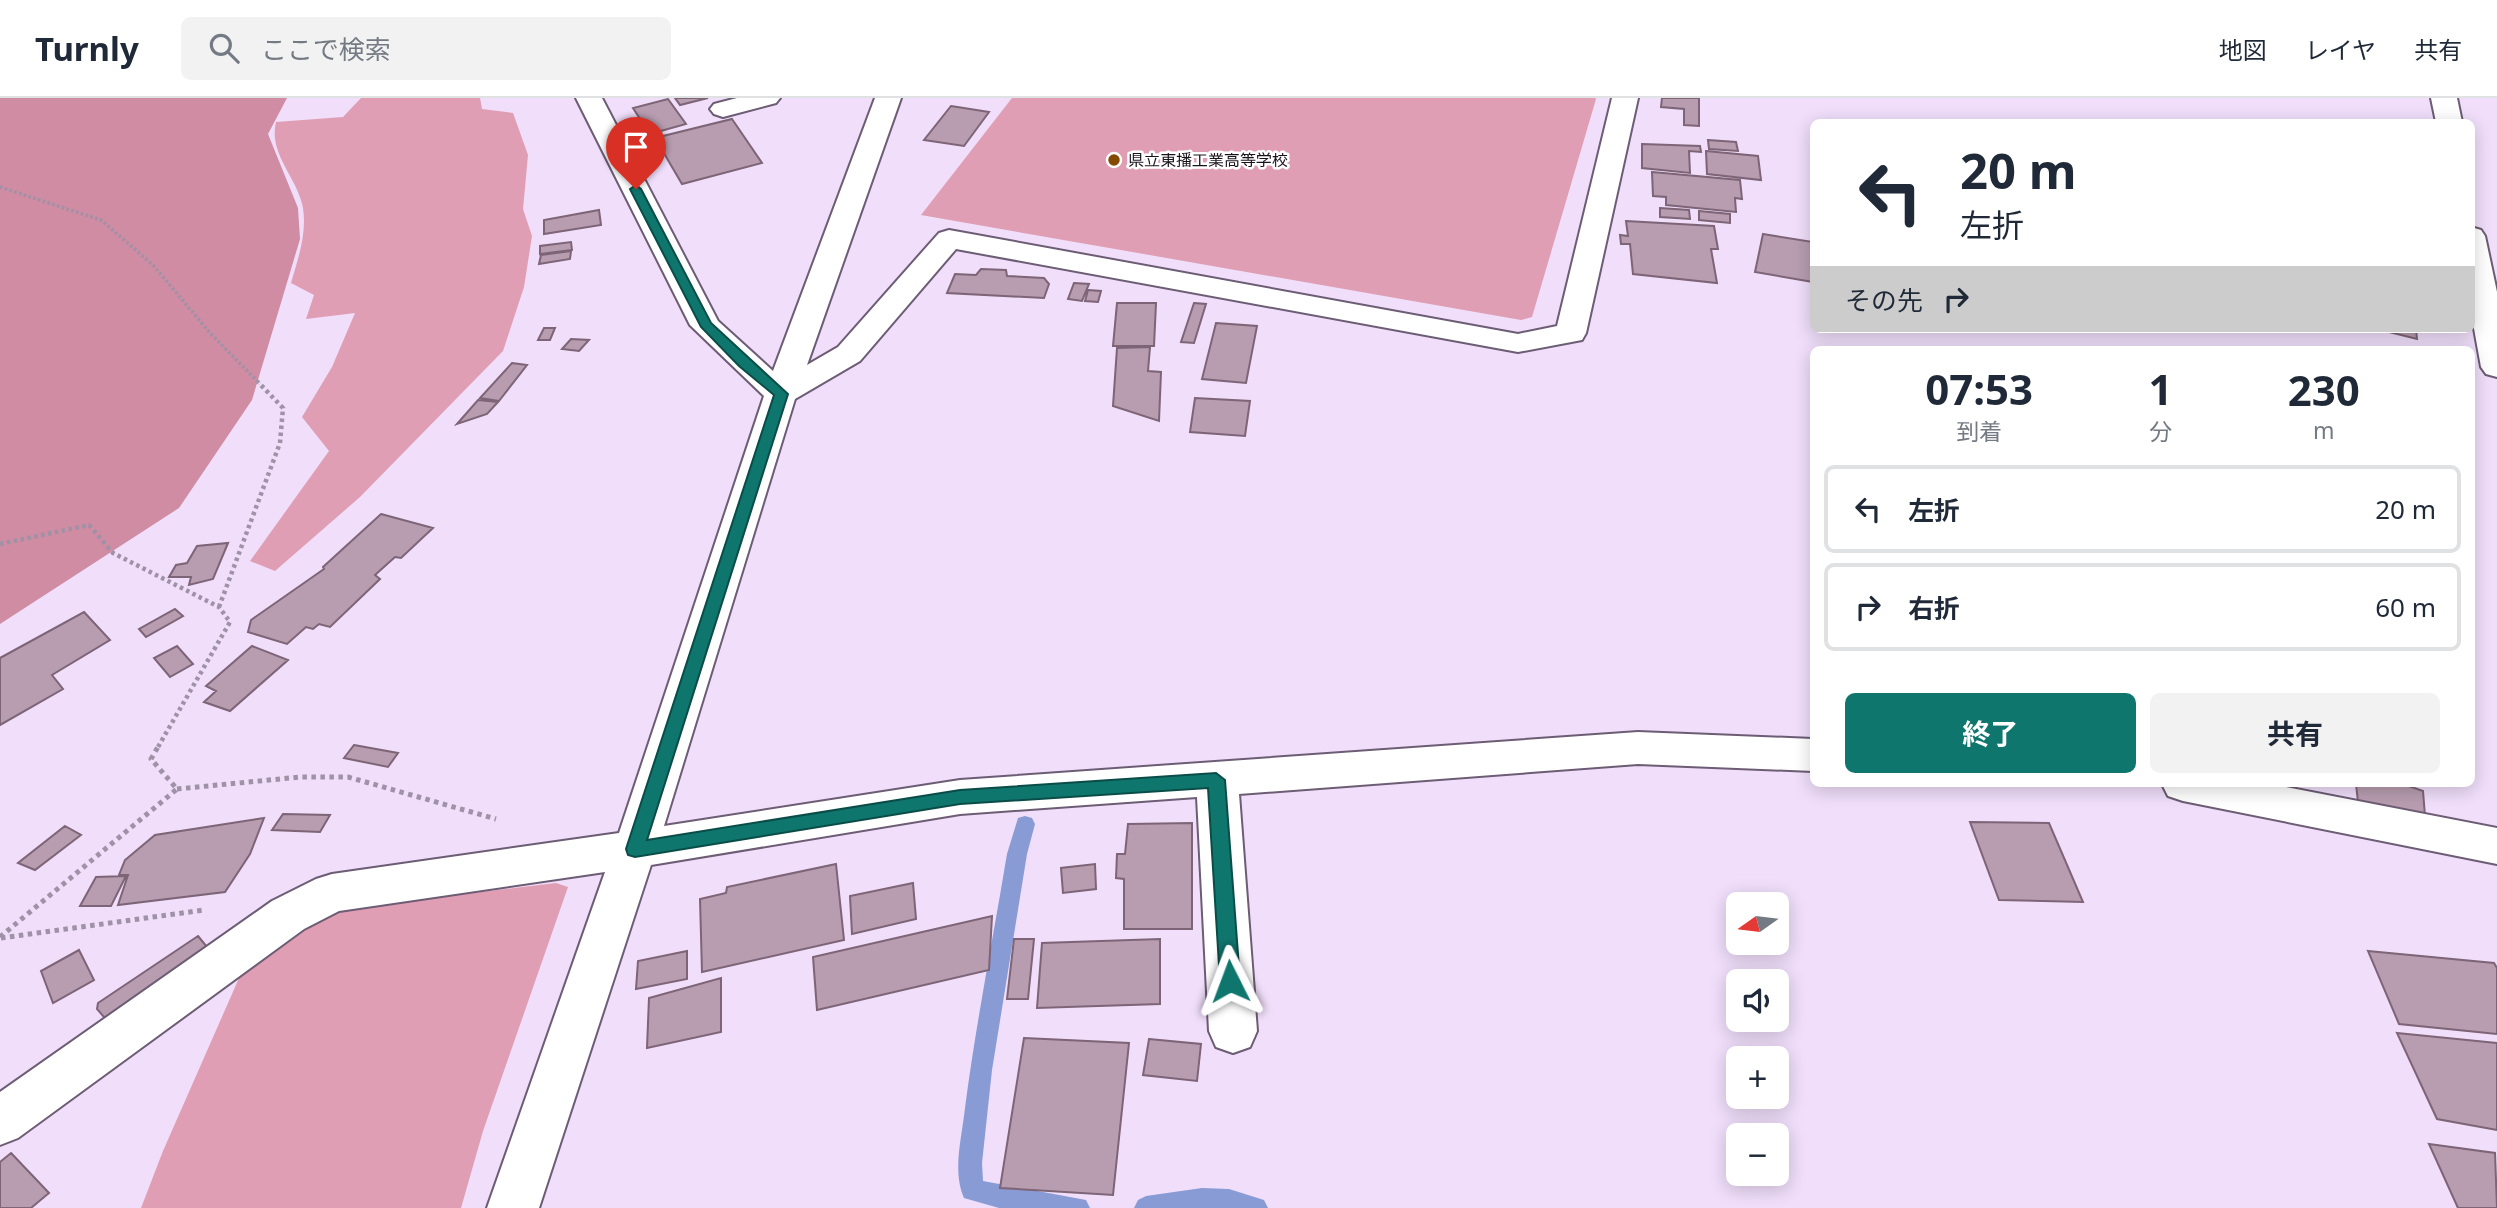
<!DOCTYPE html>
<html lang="ja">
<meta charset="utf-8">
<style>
body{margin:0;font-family:"Noto Sans","Noto Sans JP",sans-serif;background:#f2f2f3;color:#1f2937;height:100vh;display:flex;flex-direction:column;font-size:26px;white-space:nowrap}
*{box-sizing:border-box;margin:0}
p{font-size:23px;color:#747a83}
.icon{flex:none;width:38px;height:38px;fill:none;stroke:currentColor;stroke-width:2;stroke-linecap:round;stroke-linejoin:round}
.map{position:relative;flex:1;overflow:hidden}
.sheet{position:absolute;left:1810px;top:248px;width:665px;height:441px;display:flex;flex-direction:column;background:#fff;border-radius:10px;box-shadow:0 4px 18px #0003}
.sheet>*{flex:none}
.top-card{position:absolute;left:1810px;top:21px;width:665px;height:214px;border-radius:10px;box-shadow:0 4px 18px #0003;background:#fff;color:#1f2937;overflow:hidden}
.needle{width:46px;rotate:256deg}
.buttons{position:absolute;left:1726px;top:794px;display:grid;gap:14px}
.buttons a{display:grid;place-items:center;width:63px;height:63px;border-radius:10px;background:#fff;box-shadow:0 4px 18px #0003;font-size:35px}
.pin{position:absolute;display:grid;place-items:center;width:60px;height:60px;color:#fff;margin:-72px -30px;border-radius:50% 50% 50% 0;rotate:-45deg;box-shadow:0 0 7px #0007}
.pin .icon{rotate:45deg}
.me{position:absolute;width:77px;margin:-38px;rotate:357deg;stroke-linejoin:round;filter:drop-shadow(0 0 5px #0008)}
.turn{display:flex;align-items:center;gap:24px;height:147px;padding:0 35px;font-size:32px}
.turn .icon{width:91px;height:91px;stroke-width:2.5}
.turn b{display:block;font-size:49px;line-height:60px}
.then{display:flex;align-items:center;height:66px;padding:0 35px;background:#0003;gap:14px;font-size:26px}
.eta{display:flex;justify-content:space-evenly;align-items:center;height:119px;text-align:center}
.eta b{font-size:42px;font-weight:700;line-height:49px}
.button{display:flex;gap:14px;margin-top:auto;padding:14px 35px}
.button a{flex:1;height:80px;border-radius:10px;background:#0f766e;color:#fff;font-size:28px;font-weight:700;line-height:80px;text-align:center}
.button a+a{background:#f2f2f3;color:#1f2937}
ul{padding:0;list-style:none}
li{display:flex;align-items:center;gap:21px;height:88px;margin:0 14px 10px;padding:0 21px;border:4px solid #e0e1e3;border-radius:10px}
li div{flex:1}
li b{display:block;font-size:26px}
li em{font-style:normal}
header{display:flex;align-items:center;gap:42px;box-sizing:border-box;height:98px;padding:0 35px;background:#fff;border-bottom:2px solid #e0e1e3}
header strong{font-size:33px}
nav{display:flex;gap:38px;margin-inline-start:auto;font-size:24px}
.search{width:490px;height:63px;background:#f2f2f3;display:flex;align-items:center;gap:18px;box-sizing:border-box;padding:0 24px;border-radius:10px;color:#747a83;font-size:26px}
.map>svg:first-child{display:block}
.green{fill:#df9eb3}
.forest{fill:#cf8ca2}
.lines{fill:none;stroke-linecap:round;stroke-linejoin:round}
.stream{fill:#899bd4;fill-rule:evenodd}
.building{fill:#b89db0;stroke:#7d6476;stroke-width:2}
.minor-casing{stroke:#6c5c74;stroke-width:4}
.path-far2{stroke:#9f91a6;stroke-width:3.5;stroke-dasharray:2.5 2.5;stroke-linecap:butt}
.path-far1{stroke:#9f91a6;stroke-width:4.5;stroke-dasharray:3.5 3.5;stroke-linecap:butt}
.path{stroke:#9f91a6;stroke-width:5;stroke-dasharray:4.5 4.5;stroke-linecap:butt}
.minor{fill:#fff;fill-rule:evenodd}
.route{fill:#0f766e;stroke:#0a4d48;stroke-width:2}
.poi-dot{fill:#844b00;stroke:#fff;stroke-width:2.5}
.labels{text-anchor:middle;stroke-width:5;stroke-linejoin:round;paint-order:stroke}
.far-poi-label{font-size:16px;fill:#19131c;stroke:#fff;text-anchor:start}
</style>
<header>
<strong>Turnly</strong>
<div class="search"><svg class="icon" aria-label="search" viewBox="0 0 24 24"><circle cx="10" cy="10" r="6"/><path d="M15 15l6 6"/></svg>ここで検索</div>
<nav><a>地図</a><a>レイヤ</a><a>共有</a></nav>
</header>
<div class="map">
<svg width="2497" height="1110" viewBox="0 0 2497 1110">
<rect width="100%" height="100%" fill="#f0defa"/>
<path class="green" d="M361 0H480L482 11 513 15 528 57 523 111 532 138 524 189 503 253 360 399 275 473 250 463 329 353 302 319 332 269 355 215 306 221 314 197 291 185C298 161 307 136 303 110 298 80 268 56 276 24L343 19Z
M1012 0H1595L1596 1 1532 219 1521 222 921 117Z
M556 785 568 789 483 1033 461 1110H141L163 1053 243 871 319 813Z"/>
<path class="forest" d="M0 0H287L268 36 298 110 300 141 252 302 179 410 0 526Z"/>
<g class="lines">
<path class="stream" d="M1025 718 1032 720 1035 726 1027 756 992 972 982 1065 983 1083 1086 1102 1090 1110H999L964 1100C952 1073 962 1039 965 1010 976 925 993 841 1007 756L1018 720Z
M1202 1090 1229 1091 1264 1102 1268 1110H1134L1138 1102 1146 1098Z"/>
</g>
<path class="building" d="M675 0H708L680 7Z
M1662 0H1699V28L1684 27V11L1661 9Z
M668 1 686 26 650 36 633 10Z
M951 8 989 14 964 48 924 42Z
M732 21 762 65 682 86 655 40Z
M1708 42 1736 44 1738 53 1709 51Z
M1642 46 1700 48 1701 54 1689 53 1690 75 1642 70Z
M1706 53 1758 58 1761 82 1707 76Z
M1652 74 1740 82 1742 101 1735 100 1736 114 1666 107V99L1653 98Z
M1660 110 1689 112 1690 121 1660 119Z
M599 112 601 127 544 136V122Z
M1699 113 1730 116V125L1699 122Z
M1626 123 1714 128 1718 151H1711L1717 185 1633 176 1630 146H1621L1620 137 1628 138Z
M1763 136 1813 144V184L1755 174Z
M571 144 572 152 540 156V148Z
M571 153 570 161 539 166 541 157Z
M981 171 1006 172 1007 178 1044 180 1049 186 1044 200 947 195 955 176 976 177Z
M1074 185 1089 186 1082 203 1068 201Z
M1088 192 1101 193 1098 204 1085 203Z
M1117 205H1156L1154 248H1113Z
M1194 205 1206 206 1194 245 1181 244Z
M1216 225 1257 228 1246 285 1202 281Z
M544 230H555L550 242H538Z
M2377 231H2416L2417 241Z
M571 241 589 242 579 253 562 251Z
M1150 249 1148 273 1161 274 1159 323 1113 308 1117 250Z
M512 265 527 267 499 303 480 300Z
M1195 300 1250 303 1245 338 1190 334Z
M478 302 498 304 487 316 457 326Z
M381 416 433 430 401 460 395 459 375 477 380 481 330 529 319 526 313 531 306 529 287 546 248 534 251 522 324 471 323 469Z
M228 445 213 481 189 487 191 479H169L176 467 187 465 197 448Z
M175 511 183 518 146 539 139 531Z
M84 514 110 542 52 577 63 591 0 627V560Z
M177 548 193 566 170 579 154 560Z
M252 548 288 562 230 613 204 604 216 593 206 588Z
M354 647 398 655 388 669 344 660Z
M2356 686H2403L2423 693 2425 718 2358 704Z
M283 716 330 717 320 734 272 732Z
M264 720 250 756 225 794 118 807 128 777H119L125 762 155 737Z
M1970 724 2049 725 2083 804 1999 802Z
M1192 725V831H1124V781L1116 780 1117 756H1125L1128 726Z
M65 728 81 737 35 772 18 765Z
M836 766 844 842 702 874 700 801 726 795 727 789Z
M1095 766 1096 791 1063 795 1061 770Z
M126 778 111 808H80L96 779Z
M913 785 916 821 852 836 850 798Z
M992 818 989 872 817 912 813 859Z
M198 838 212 855 110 926 97 911 98 905Z
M1014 841H1034L1028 901H1007Z
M1160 841V906L1037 910 1042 845Z
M79 852 94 882 53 905 41 873Z
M687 853V881L636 891 638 863Z
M2368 853 2494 865 2497 870V936L2399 926Z
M721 880V934L647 950 649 900Z
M2397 935 2497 945V1032L2437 1021Z
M1024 940 1129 945 1113 1097 1000 1090Z
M1149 941 1201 946 1197 983 1143 977Z
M2429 1046 2495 1055 2497 1110H2458Z
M11 1055 49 1095 31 1110H0V1064Z"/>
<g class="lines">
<defs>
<path id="minor" d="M576 0H602L718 223 773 273 875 0H901L807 267 838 249 939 135 949 132 1518 236 1557 228 1612 0H1638L1586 235 1582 242 1518 254 956 151 860 263 795 301 664 728 960 682 1638 634 1813 641V673L1638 666 1239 696 1257 933 1250 949 1233 955 1216 949 1209 933 1197 699 960 716 651 767 539 1110H487L605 774 339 813 304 831 18 1040 0 1047V994L272 803 316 781 332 776 619 735 764 298 690 227Z
M737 0H780L776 5 723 19 714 16 710 11 714 6Z
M2431 0H2457L2462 24H2436Z
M2471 129 2481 132 2485 138 2497 194V279L2486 276 2481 269 2471 214Z
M2162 686H2271L2497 730V766L2183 703 2168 698Z"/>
</defs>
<use href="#minor" class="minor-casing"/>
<path class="path-far2" d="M0 89 101 122 153 167 210 235 260 286"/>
<path class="path-far1" d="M0 446 89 427 113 455 219 509 230 524 158 649
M219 509 280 345 283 310 258 284"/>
<path class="path" d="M177 691 300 679H348L496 721
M0 839 177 691 151 661 159 647
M1 840 204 812"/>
<use href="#minor" class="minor"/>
</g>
<path class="route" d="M636 87 641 91 711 225 788 296 647 742 960 692 1216 675 1225 682 1240 883 1237 889 1230 892 1223 889 1220 883 1208 690 960 706 635 759 628 757 626 751 774 297 739 268 701 229 630 91Z"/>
<circle class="poi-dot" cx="1114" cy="62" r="7"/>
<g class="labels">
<g class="far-poi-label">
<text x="1128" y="68">県立東播工業高等学校</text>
</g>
</g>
</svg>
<div class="buttons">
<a><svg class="needle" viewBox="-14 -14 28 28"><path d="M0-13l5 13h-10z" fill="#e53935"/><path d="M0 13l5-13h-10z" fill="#747a83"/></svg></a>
<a><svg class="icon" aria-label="sound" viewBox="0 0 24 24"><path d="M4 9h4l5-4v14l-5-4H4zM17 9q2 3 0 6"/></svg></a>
<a>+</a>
<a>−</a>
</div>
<div class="pin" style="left:636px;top:91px;background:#d93025"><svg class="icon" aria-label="arrive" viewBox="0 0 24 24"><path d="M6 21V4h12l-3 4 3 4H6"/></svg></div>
<svg class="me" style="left:1230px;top:883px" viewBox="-20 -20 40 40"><path d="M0-17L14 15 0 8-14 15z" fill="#0f766e" stroke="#fff" stroke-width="4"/></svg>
<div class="top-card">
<div class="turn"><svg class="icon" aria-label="left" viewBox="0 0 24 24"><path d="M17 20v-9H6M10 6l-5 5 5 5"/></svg><div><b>20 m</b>左折</div></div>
<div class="then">その先<svg class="icon" aria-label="right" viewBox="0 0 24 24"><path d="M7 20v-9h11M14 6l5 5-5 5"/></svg></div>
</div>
<section class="sheet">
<div class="eta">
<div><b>07:53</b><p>到着</p></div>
<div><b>1</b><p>分</p></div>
<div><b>230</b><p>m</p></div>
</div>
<ul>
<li><svg class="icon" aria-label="left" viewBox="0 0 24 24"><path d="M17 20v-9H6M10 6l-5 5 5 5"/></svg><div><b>左折</b></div><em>20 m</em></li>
<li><svg class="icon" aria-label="right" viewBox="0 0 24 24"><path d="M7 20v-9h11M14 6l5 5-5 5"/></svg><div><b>右折</b></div><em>60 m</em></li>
</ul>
<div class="button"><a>終了</a><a>共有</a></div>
</section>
</div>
